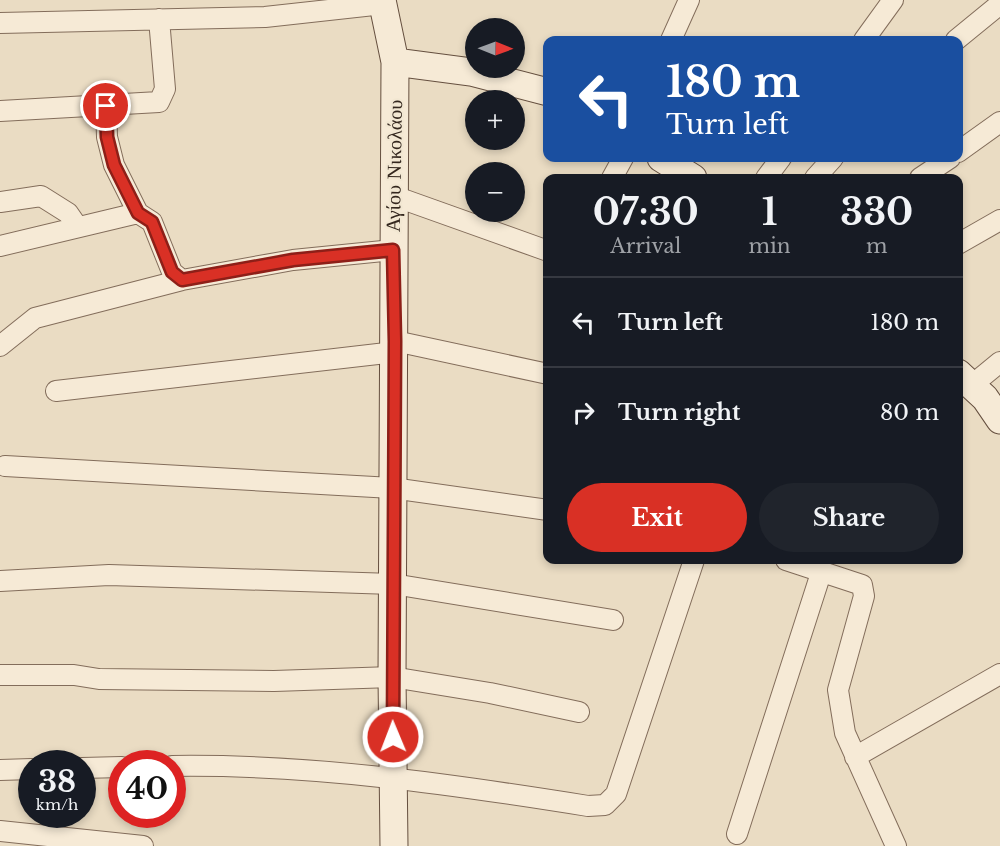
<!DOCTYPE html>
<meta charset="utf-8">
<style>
body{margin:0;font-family:"Libre Baskerville",serif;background:#20242c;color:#f1f3f6;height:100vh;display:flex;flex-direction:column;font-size:22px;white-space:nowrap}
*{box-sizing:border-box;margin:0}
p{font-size:20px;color:#9ea1a6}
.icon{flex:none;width:33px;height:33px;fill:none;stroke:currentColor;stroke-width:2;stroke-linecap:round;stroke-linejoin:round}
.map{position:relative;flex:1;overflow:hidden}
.details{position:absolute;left:543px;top:174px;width:420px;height:390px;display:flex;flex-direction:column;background:#171b24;border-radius:12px;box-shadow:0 3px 9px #0003}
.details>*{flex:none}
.guide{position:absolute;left:543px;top:36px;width:420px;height:126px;border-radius:12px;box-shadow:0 3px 9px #0003;background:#1a4fa0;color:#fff;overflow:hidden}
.needle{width:39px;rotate:91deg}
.buttons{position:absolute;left:465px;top:18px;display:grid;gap:12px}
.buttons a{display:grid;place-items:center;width:60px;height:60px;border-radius:50%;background:#171b24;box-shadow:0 3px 9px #0003;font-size:30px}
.speed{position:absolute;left:18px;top:750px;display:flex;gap:12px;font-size:30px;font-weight:700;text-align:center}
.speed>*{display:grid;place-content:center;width:78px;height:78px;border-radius:50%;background:#171b24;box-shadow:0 3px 9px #0003;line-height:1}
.speed small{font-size:15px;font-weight:400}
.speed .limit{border:9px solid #d22;background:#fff;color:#111}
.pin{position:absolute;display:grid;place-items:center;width:51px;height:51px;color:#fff;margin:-26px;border:3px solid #fff;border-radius:50%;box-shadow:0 2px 6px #0007}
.me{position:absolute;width:66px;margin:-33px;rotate:359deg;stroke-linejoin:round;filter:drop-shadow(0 0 4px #0008)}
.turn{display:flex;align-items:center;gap:21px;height:126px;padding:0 24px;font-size:27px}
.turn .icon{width:78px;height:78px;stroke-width:2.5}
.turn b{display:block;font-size:42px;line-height:51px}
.eta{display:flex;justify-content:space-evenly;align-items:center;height:102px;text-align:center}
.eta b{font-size:36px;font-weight:700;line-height:42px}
.cta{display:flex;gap:12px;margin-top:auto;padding:12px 24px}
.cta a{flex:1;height:69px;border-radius:36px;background:#d93025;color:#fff;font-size:24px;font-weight:700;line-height:69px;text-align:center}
.cta a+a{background:#20242c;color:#f1f3f6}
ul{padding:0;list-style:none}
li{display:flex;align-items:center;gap:18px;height:90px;padding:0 24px;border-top:2px solid #363941}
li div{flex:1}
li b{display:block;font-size:22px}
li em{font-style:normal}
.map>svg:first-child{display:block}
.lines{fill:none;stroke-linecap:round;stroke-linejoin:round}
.street-casing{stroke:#836d5b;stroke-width:22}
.secondary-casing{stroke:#654f3f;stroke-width:29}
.street{stroke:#f6ead6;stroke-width:20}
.secondary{stroke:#f6ead6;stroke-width:27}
.route-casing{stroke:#8d1f18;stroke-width:15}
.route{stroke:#d93025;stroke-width:10}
.labels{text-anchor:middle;stroke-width:4.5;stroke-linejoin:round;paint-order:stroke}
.street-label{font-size:20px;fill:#34271e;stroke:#f2e7d2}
</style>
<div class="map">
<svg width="1000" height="846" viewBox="0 0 1000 846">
<rect width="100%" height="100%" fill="#eadcc3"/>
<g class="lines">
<defs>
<path id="street" d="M0 23 265 17 383 4
M671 40 689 0
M864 40 893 0
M956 40 1000 4
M106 106 107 137 114 165 138 213 152 222 172 272 182 280
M0 111 159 102 165 89 159 19
M958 152 1000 122
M612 178 623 158
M766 178 781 158
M815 178 833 158
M920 178 950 158
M394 196 548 251
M0 202 41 196 68 213 77 226
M958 244 1000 220
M0 246 138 213
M395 341 548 374
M0 346 35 318 182 280 293 260 393 250
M972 385 1000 362
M56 391 395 352
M5 466 392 488 548 510
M786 560 862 585 864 596 838 690 845 733 896 846
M0 581 109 575 393 584 613 620
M0 675H74L99 679 274 681 392 677 490 693 579 712
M855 757 1000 674
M172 766C312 764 450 784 588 806L605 805 616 794 694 560
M82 768 122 767
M0 770 32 769
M0 831 143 846
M737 834 821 573"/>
<path id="secondary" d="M382 0 395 62 392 677 394 846
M395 62 471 72 548 92
M661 158 693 178
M958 373 985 398 1000 420"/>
</defs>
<use href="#street" class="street-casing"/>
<use href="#secondary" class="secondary-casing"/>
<use href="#street" class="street"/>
<use href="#secondary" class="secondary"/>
</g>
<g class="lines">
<defs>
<path id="route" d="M106 106 107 137 114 165 138 213 152 222 172 272 182 280 293 260 393 250 395 341 393 737"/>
</defs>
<use href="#route" class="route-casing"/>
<use href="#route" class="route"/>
</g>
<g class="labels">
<g class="street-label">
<text transform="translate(394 166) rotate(-89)" y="7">Αγίου Νικολάου</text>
</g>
</g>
</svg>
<div class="buttons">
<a><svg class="needle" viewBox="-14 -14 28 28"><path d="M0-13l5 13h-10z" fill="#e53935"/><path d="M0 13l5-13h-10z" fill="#9ea1a6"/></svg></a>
<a>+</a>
<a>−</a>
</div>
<div class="speed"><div>38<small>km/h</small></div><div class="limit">40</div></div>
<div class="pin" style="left:106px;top:106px;background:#d93025"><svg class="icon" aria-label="arrive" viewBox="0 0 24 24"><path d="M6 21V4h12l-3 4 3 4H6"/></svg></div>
<svg class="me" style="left:393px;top:737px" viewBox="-20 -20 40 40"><circle r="17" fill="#d93025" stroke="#fff" stroke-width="3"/><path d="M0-11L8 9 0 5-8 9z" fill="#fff"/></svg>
<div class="guide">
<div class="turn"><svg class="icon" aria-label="left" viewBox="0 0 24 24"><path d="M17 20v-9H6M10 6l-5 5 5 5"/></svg><div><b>180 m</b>Turn left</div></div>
</div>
<section class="details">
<div class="eta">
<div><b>07:30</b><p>Arrival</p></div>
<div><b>1</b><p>min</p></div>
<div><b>330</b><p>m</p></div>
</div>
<ul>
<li><svg class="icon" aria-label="left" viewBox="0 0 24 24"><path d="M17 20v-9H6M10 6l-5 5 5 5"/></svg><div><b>Turn left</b></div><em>180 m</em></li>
<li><svg class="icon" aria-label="right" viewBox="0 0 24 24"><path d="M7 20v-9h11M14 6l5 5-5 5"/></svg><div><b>Turn right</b></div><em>80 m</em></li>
</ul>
<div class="cta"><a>Exit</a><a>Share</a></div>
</section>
</div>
